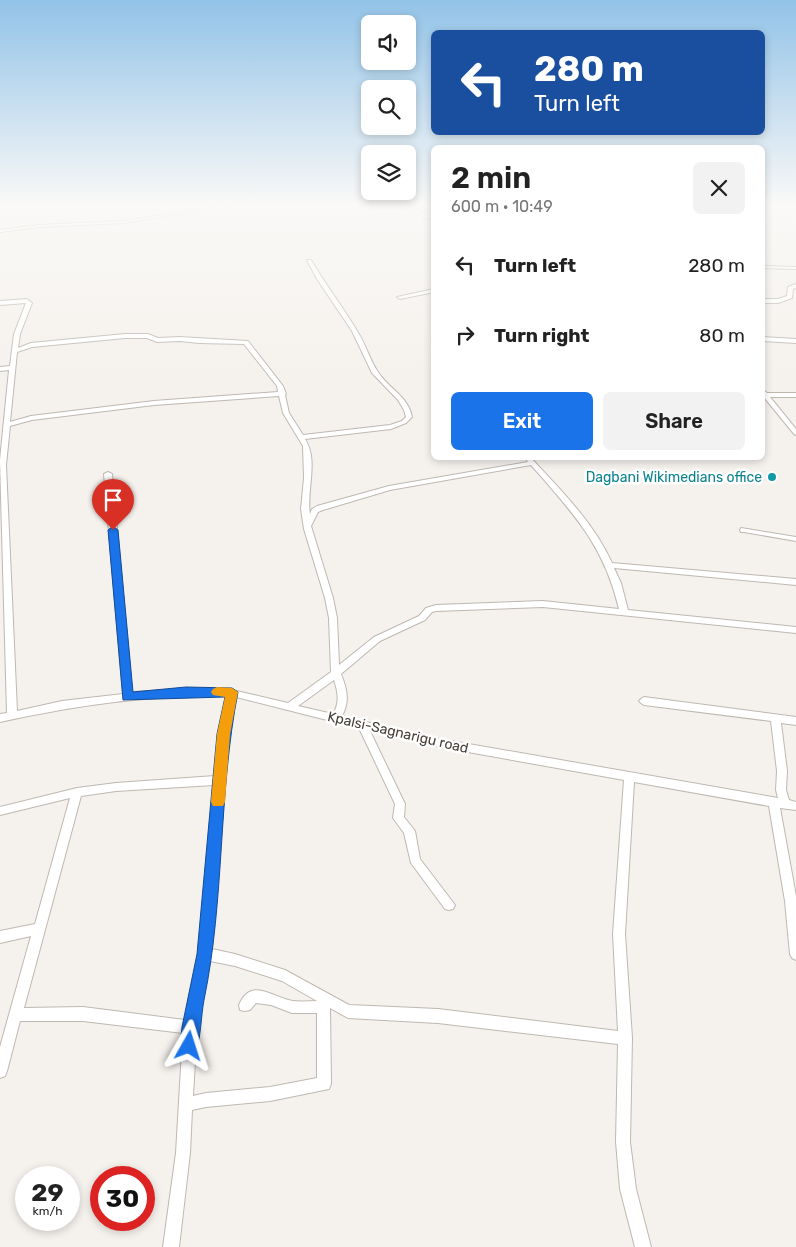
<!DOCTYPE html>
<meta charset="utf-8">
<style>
body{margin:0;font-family:Rubik,sans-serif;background:#f2f2f2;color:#222;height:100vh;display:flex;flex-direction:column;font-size:19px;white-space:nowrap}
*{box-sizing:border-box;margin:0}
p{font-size:16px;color:#767676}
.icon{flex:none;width:28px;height:28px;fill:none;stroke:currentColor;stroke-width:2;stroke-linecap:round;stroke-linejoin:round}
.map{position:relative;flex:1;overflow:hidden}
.panel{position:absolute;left:431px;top:145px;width:334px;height:315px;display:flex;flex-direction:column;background:#fff;border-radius:8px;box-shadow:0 2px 8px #0003}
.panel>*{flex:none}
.top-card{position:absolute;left:431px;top:30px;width:334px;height:105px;border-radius:8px;box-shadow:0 2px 8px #0003;background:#1a4fa0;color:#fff;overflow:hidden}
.buttons{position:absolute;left:361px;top:15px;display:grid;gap:10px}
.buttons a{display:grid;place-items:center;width:55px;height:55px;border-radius:8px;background:#fff;box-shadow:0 2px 8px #0003;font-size:25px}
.speed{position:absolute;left:15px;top:1166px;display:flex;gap:10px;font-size:25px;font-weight:700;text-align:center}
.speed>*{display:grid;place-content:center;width:65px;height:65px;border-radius:50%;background:#fff;box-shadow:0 2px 8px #0003;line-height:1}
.speed small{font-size:12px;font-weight:400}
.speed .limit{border:8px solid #d22;background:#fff;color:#111}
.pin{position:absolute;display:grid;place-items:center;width:42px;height:42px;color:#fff;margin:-51px -21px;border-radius:50% 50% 50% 0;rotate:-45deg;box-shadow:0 0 5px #0007}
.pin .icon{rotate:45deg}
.me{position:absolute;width:55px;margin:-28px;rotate:6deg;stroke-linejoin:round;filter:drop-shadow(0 0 4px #0008)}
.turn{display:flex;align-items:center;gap:18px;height:105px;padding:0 20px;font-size:22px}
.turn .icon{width:65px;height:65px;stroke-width:2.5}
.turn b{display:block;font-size:35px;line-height:42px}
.round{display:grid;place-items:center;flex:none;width:52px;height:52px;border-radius:8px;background:#f2f2f2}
.headline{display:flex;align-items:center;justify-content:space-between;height:85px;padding:0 20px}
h1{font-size:30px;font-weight:600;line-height:38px}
.button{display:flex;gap:10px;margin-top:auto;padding:10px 20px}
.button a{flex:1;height:58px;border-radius:8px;background:#1a73e8;color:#fff;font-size:20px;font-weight:600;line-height:58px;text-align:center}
.button a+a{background:#f2f2f2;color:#222}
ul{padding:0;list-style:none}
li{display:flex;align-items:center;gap:15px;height:70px;padding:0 20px}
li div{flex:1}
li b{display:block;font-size:19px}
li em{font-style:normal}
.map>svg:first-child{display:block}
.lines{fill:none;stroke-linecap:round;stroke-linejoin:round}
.minor-casing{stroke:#bfb8b0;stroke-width:2}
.minor{fill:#fff;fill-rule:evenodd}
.route{fill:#1a73e8;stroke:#114b97}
.slow{fill:#f59e0b}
.culture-dot{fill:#0f9aa8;stroke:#fff;stroke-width:2}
.labels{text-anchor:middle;stroke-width:5;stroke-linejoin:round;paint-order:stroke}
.culture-label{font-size:14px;fill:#0d838f;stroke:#fff;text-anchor:end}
.street-label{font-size:14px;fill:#48413b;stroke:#fff}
</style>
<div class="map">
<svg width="796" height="1247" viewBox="0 0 796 1247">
<rect width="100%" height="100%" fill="#f5f1ed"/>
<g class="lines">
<defs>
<path id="minor" d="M231 205H238L123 223 40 227 0 232V230L40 225 123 221Z
M420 205H424L427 208 419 211 434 218V221L414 212V210L422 208Z
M307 260H311C325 284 343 307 357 331 366 344 369 359 378 372 389 389 408 396 412 417L406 423 391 429 305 439C319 461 306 490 310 514L312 509 317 506 389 486 528 462 526 459 527 458H531C560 489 594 523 612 563L796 579V585L614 568 621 583 628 610 796 627V633L543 607 436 611 432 612 425 620 380 641 341 674C347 689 350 701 342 716L423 736 778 798 776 790 777 771 771 721 644 705 641 703 639 701 641 699 644 697 796 717V725L781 723 787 771 786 790 789 800 796 802V810L780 808 796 896V960L792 958 790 954 785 901 769 806 634 782 625 934 632 1038 630 1142 636 1189 651 1247H635L620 1189 616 1142 618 1044 438 1023 348 1018 330 1008 331 1084 329 1089 270 1101 206 1107 192 1110 190 1153 179 1247H163L176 1153 183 1033 83 1021H20L7 1071 5 1076 0 1078V1047L31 936 0 943V931L35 924 70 798 0 815V807L77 788 116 783 215 776 219 734 227 696C147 695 77 705 0 722V714L7 713 0 460 9 370 0 371V367L10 366 14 334 26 303 0 305V301L27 299 32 303 20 334 18 348 31 343 125 334H148L158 338 180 337 248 341 283 386 286 394 285 395 289 413 303 435 390 425 402 421 406 417 404 410 398 400 372 373 352 331 317 279ZM125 338H147L157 342 180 341 199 343 244 344 277 386 278 392 154 401 31 416 10 422 17 352 32 347ZM279 396 283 413 303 446 304 478 301 509 304 529 325 598 329 618 331 672 288 703 232 690 186 689 132 692 112 474 108 472 104 474 123 694 62 701 17 711 6 465 10 426 32 420 154 405ZM531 465C573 513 604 545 619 609L543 601 436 605 426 608 419 616 374 637 339 665 337 618 333 598 311 526 318 512 323 510 390 490ZM334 680C338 692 340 703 333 714L298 706ZM236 697 331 721 335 724 338 723 359 728 395 804 393 818 404 833 411 863 445 909 449 910 453 909 455 905 420 859 415 831 404 817 405 804 370 731 423 744 624 780 613 934 618 1031 438 1009 349 1005 285 970 235 954 212 949 229 734ZM214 785 199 954 185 1020 83 1007 24 1008 81 796 116 791ZM210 961 235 966 282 981 317 1001C309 1001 300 1002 293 1001 273 998 251 976 239 1005L240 1010 245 1011 250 1010 256 1003 271 1005 292 1013H317V1078L270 1087 206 1093 193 1096 197 1027Z
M762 266 796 267V269L762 268Z
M796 284V288L793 289 792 298 778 303H762V299H778L787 296 788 287Z
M434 289V292L400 299 397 297Z
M762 337 796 339V343L762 341Z
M762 389 767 393H796V397H770L796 429V435L794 434 763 396Z
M741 528 796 537V541L744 532H741L740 530Z"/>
</defs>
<use href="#minor" class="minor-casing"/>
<use href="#minor" class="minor"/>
</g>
<linearGradient id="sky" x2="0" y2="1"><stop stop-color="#92c3e8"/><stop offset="0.54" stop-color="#faf9f7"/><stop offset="1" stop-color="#faf9f7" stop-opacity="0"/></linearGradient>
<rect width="796" height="379" fill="url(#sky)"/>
<path class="route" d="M113 526 118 530 133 692 186 687 232 688 238 692C218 794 225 899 204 1000 201 1015 201 1040 195 1053L189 1055 183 1053 180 1046 182 1027 197 954 217 734 225 697 123 700 108 530Z"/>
<path class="slow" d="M217 687 232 688 238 692 230 734 225 802 223 806H213L211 802 217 734 225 697 213 695 211 692 213 689Z"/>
<circle class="culture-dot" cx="772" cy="477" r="5"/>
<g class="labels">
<g class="culture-label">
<text x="762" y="482">Dagbani Wikimedians office</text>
</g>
<g class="street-label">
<text transform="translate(398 732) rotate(13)" y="5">Kpalsi-Sagnarigu road</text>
</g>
</g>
</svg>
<div class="buttons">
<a><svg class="icon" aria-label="sound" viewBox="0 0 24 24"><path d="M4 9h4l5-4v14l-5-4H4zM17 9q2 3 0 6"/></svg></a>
<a><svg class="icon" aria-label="search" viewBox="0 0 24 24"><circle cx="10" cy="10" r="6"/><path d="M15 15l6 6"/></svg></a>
<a><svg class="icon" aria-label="layers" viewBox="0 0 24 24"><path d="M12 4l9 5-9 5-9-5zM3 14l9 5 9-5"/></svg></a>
</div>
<div class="speed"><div>29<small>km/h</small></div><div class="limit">30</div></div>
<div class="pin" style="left:113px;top:530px;background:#d93025"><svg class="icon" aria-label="arrive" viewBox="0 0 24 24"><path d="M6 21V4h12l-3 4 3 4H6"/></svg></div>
<svg class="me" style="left:189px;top:1046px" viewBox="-20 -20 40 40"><path d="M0-17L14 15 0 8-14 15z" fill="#1a73e8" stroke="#fff" stroke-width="4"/></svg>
<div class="top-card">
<div class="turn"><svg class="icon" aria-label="left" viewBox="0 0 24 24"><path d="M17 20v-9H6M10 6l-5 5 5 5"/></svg><div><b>280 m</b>Turn left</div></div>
</div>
<section class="panel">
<div class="headline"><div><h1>2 min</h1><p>600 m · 10:49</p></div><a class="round"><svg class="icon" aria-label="close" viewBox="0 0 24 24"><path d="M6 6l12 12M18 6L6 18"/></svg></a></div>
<ul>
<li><svg class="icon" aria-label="left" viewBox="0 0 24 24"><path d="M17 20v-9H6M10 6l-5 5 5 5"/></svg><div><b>Turn left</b></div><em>280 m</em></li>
<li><svg class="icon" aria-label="right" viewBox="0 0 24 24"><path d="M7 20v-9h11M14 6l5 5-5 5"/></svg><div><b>Turn right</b></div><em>80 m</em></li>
</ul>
<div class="button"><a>Exit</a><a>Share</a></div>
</section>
</div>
